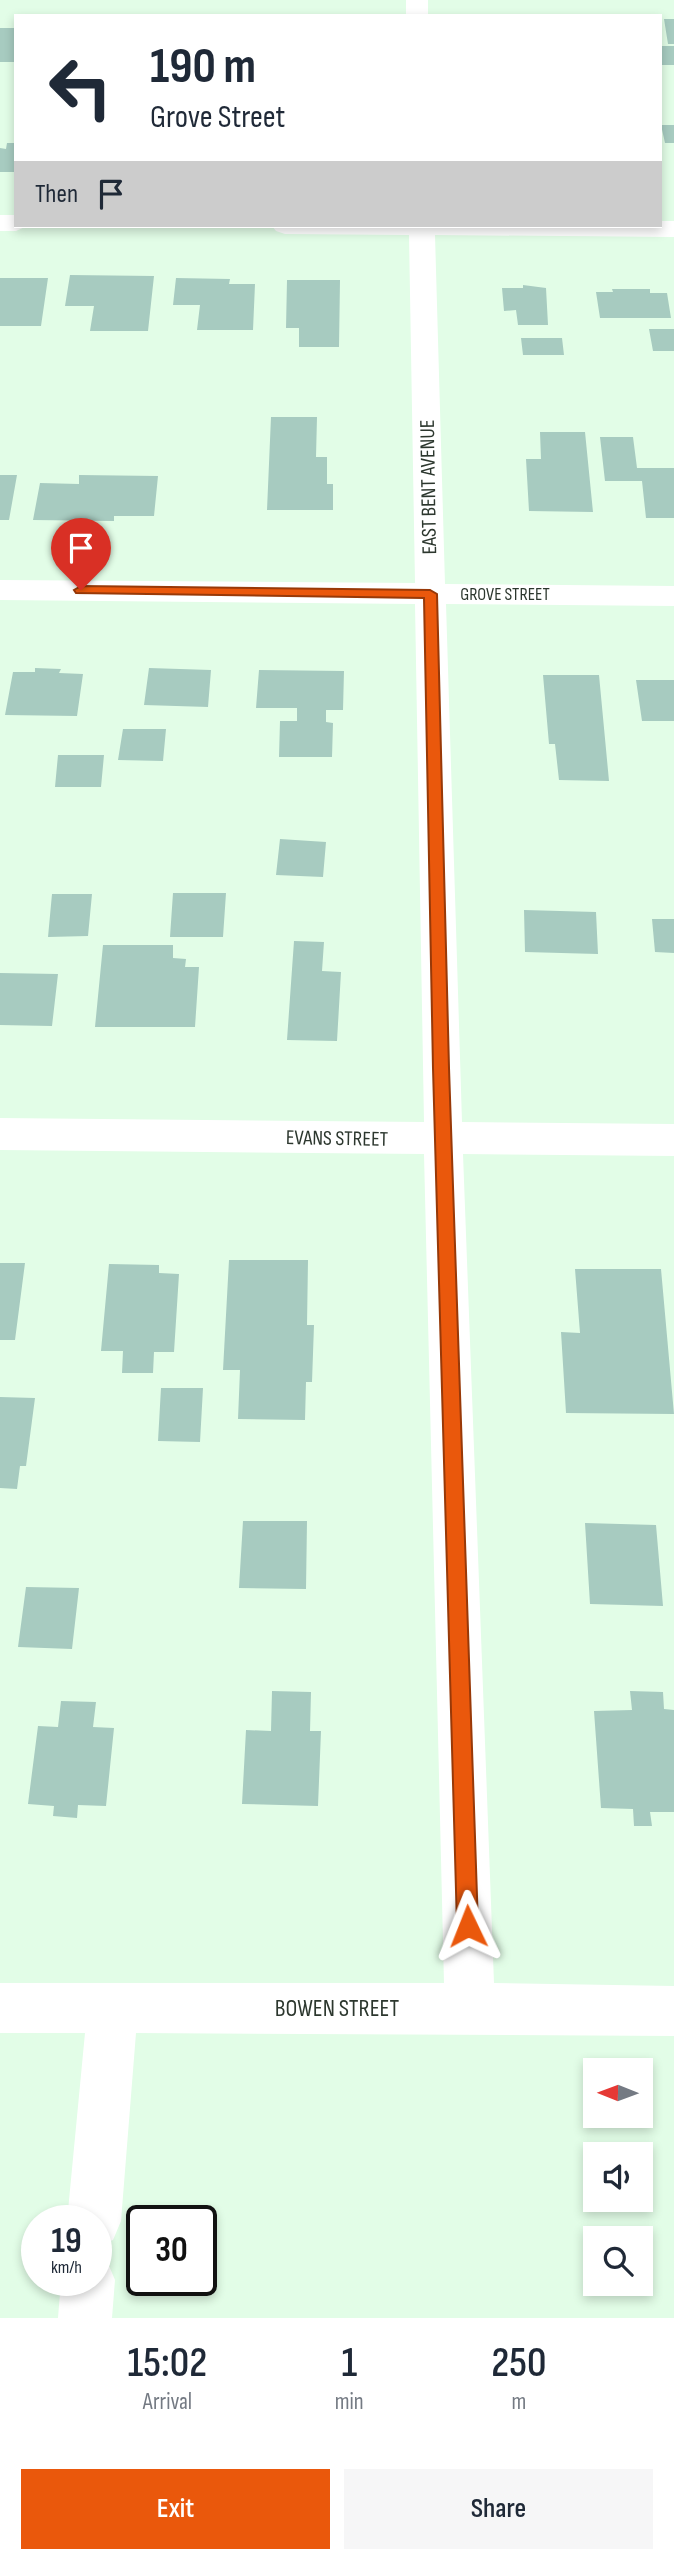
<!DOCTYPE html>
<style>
body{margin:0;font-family:"Sofia Sans Condensed",sans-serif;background:#f6f6f7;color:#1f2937;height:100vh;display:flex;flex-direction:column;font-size:26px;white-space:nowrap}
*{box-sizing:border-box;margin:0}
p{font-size:23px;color:#747a83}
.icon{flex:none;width:38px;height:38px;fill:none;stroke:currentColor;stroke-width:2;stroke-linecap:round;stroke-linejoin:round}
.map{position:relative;height:2318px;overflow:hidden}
.details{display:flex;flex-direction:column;background:#fff;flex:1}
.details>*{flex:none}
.top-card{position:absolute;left:14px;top:14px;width:648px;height:214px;border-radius:0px;box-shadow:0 4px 10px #0003;background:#fff;color:#1f2937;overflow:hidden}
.needle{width:46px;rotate:271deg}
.buttons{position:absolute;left:583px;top:2058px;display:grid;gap:14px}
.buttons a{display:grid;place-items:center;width:70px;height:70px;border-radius:0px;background:#fff;box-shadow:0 4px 10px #0003;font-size:35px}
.speed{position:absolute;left:21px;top:2205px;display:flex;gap:14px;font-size:35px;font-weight:700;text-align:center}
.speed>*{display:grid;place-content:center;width:91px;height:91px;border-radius:50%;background:#fff;box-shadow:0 4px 10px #0003;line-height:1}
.speed small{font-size:18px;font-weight:400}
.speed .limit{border:4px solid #111;border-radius:10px;background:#fff;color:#111}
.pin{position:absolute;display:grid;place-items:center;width:60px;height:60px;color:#fff;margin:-72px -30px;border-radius:50% 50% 50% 0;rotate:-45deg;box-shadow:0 0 7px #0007}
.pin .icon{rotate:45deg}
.me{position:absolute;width:77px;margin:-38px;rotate:358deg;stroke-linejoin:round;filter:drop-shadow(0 0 5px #0008)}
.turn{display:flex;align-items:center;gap:24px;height:147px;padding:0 21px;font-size:32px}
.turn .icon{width:91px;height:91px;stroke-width:2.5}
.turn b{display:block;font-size:49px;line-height:60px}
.then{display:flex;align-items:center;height:66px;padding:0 21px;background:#0003;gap:14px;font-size:26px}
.eta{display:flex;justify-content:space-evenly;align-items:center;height:119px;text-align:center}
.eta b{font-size:42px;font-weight:600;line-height:49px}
.button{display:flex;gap:14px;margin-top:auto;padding:14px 21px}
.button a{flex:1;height:80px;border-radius:0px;background:#ea580c;color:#fff;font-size:28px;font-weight:600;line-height:80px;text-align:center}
.button a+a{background:#f6f6f7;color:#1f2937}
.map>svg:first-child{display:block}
.building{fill:#a7cbc0}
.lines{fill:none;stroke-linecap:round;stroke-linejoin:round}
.minor{fill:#fff;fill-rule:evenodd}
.route{fill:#ea580c;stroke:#983908;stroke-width:2}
.labels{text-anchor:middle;stroke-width:5;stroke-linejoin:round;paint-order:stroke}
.far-street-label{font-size:18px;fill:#2c372e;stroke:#fff}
.street-label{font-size:21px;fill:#2c372e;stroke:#fff}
.near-street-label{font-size:24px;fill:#2c372e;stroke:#fff}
</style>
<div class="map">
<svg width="674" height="2318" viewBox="0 0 674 2318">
<rect width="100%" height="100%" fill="#e2fde7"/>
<path class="building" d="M664 19H674V44H668Z
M0 28H16V62H0Z
M660 46H674V65H660Z
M661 125H674V143H665Z
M7 143H16V172H0V148L6 149Z
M70 275 154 276 148 331H90L94 306H65Z
M0 278H48L41 326H0Z
M176 278 230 279 229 284H255L253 330H197L200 305H173Z
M287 280H340L339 347H299V328H286Z
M523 285 546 288 548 325H518L516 310 504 311 502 288H523Z
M612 289H650V293H667L671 318H600L596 292H613Z
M649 329H674V351H653Z
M521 338H562L564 355H523Z
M271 417H317L316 457H327V484H333V510H267Z
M540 432H585L593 512 529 511 526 459H541Z
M600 437H633L637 468H674V518H646L642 481H605Z
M0 475H17L9 520H0Z
M79 475 158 476 154 516H114V521L33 520 40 483 79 484Z
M35 668 61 669 59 673 83 674 77 716 5 715 13 672H35Z
M149 668 211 670 208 707 144 705Z
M259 670 344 671 343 710H326V722L333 723 332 757H279L280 721H297V708H256Z
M543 675H599L609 781 559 780 555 744H549Z
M636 680H674V721H642Z
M123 729H166L163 761 118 760Z
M58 755H104L101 787H55Z
M280 839 326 842 323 877 276 875Z
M173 893H226L223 937H170Z
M52 894H92L88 936 48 937Z
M524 910 596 912 598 954 525 952Z
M652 919H674V953L655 952Z
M294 941 324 942 322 971 341 972 337 1041 287 1040Z
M103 945H173V958L186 959 185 967H199L195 1027H95Z
M0 973 58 974 52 1026 0 1025Z
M229 1260H308L307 1325H314L312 1382H306L305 1420 238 1419 240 1370H223Z
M0 1263H25L15 1340H0Z
M109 1264 159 1265V1273L179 1274 174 1352H154L153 1373H122L123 1351H101Z
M575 1269H661L674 1414 566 1413 561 1332 580 1333Z
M161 1388H203L200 1442 158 1441Z
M0 1397 35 1398 26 1466H20L17 1489 0 1488Z
M243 1521H307L306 1589 239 1588Z
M585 1523 656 1525 663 1606 590 1604Z
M26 1587 79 1588 72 1649 18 1647Z
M272 1691 311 1692 310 1731H321L318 1806 242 1804 246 1730 271 1731Z
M630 1691 663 1692 664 1709 674 1710V1812H650L652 1826H634L633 1809 601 1808 594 1711 632 1710Z
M61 1701 96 1702 93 1727 114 1728 106 1806 78 1805 77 1818 53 1816 54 1806 28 1804 38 1726 58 1727Z"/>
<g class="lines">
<path class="minor" d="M406 0H428V16H406Z
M0 215H16V226H27L16 231H0Z
M660 221H674V237L435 235 445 584 674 586V606L446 604 462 1122 674 1124V1156L463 1154 494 1983 674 1986V2036L136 2033 121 2221 113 2240 96 2247V2221H67L85 2033H0V1983H444L424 1154 0 1150V1118L424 1122 415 604 0 600V580L415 583 409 235 285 234 276 231 272 226H660Z
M96 2256 107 2261 115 2280 112 2318H58L61 2280H96Z"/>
</g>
<path class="route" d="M81 586 430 590 437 594 449 1068 478 1926 475 1933 468 1936 460 1933 457 1926 433 1068 424 598 76 593 74 590Z"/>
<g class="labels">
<g class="far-street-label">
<text x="505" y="600">GROVE STREET</text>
</g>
<g class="street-label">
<text transform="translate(428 487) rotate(-91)" y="7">EAST BENT AVENUE</text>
<text transform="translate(337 1138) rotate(1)" y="7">EVANS STREET</text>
</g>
<g class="near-street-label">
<text x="337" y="2016">BOWEN STREET</text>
</g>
</g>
</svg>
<div class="buttons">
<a><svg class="needle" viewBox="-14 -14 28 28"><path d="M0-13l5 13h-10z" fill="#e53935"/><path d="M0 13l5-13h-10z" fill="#747a83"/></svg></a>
<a><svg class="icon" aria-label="sound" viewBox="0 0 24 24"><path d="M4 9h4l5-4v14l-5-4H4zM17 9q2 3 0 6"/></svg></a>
<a><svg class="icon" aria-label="search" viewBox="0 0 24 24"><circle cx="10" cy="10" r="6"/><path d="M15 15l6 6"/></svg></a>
</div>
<div class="speed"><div>19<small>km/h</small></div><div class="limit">30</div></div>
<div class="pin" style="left:81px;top:590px;background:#d93025"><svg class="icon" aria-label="arrive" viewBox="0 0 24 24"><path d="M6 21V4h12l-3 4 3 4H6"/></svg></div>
<svg class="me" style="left:468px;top:1926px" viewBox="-20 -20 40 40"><path d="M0-17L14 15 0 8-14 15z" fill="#ea580c" stroke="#fff" stroke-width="4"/></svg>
<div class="top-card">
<div class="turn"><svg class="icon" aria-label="left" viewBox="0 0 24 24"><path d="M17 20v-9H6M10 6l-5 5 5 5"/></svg><div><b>190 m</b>Grove Street</div></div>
<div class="then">Then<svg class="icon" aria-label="arrive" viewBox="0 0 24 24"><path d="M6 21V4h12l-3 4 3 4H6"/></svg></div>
</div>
</div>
<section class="details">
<div class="eta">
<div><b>15:02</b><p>Arrival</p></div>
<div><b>1</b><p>min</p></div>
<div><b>250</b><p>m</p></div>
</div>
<div class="button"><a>Exit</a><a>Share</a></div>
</section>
